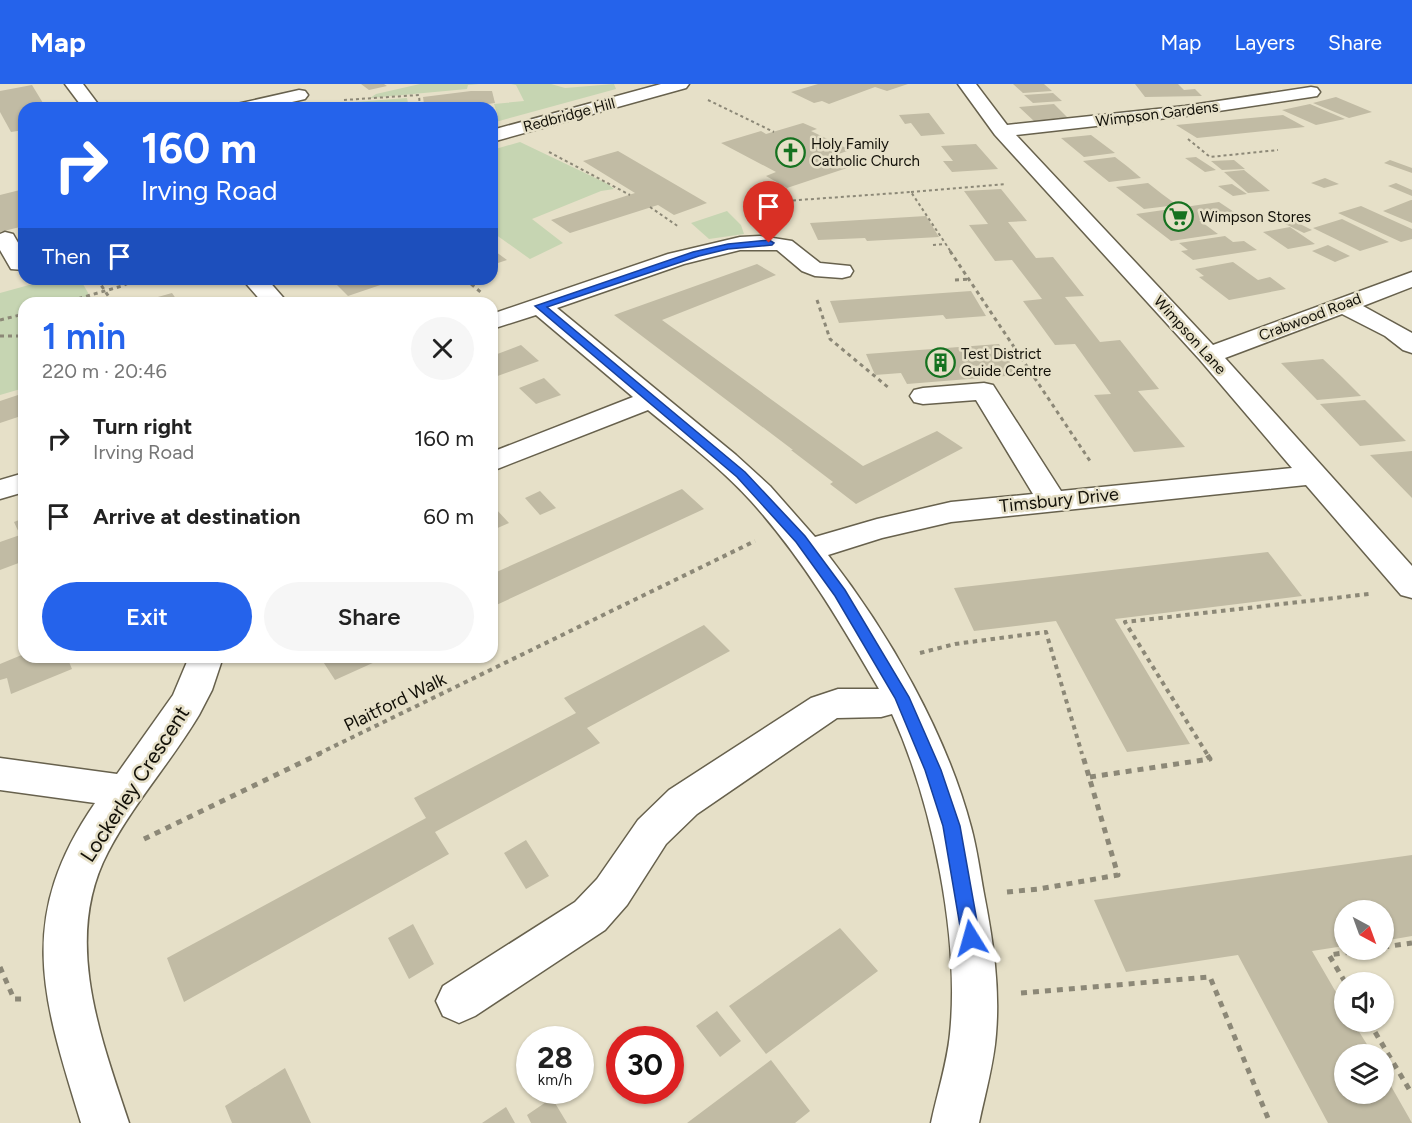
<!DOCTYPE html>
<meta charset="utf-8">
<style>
body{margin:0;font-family:Figtree,sans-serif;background:#f6f6f6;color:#222;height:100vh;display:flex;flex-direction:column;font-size:22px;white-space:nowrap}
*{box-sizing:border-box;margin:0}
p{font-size:20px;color:#767676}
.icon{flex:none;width:33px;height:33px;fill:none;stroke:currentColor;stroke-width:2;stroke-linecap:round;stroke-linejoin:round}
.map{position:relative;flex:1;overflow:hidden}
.side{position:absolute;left:18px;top:213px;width:480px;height:366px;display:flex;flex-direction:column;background:#fff;border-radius:18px;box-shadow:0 2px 4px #0004}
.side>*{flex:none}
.banner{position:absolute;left:18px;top:18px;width:480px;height:183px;border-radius:18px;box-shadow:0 2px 4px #0004;background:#2563eb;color:#fff;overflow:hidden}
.needle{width:39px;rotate:139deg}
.tools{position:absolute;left:1334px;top:816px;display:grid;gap:12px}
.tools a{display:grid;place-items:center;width:60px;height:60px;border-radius:50%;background:#fff;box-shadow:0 2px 4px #0004;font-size:30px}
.speed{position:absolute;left:516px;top:942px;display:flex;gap:12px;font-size:30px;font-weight:700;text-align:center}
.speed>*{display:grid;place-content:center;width:78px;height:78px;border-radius:50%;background:#fff;box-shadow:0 2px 4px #0004;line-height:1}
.speed small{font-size:15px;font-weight:400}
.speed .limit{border:9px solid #d22;background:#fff;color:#111}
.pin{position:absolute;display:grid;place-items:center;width:51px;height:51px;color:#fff;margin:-62px -26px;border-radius:50% 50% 50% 0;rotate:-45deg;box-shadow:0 0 6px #0007}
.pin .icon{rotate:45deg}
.me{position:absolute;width:66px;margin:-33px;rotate:352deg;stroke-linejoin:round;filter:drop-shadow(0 0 4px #0008)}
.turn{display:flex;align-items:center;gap:21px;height:126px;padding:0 24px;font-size:27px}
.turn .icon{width:78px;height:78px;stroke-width:2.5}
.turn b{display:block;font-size:42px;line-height:51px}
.then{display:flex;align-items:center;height:57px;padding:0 24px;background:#0003;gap:12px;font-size:22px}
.round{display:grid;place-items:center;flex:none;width:63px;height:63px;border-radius:32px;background:#f6f6f6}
.summary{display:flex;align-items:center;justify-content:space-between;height:102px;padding:0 24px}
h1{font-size:36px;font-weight:600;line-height:45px;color:#2563eb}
.button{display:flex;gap:12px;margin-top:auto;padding:12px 24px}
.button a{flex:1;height:69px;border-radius:36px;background:#2563eb;color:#fff;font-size:24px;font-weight:600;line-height:69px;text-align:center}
.button a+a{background:#f6f6f6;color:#222}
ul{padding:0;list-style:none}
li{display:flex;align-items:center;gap:18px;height:78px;padding:0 24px}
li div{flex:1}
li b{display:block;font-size:22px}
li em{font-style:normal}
header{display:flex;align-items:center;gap:36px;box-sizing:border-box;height:84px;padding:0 30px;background:#2563eb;color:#fff}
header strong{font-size:28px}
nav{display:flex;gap:33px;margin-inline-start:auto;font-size:21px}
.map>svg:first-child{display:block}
.green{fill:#c6d5b2}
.building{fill:#c1bba4}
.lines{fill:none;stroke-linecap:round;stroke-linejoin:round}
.minor-casing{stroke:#67614d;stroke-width:3}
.path-far3{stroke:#8c8877;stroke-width:2;stroke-dasharray:3 3;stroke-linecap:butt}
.path-far2{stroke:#8c8877;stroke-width:3;stroke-dasharray:4 4;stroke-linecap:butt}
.path-far1{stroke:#8c8877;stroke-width:4;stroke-dasharray:4.5 4.5;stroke-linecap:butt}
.path{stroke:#8c8877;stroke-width:5;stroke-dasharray:6 6;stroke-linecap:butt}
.minor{fill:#fff;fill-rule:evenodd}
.route{fill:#2563eb;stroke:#184099;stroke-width:1.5}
.labels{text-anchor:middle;stroke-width:5;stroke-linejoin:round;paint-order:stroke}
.far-street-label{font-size:15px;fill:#121008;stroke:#e6e0c8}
.far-poi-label{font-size:15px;fill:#121008;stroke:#e6e0c8;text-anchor:start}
.street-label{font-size:18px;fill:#121008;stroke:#e6e0c8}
.near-street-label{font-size:21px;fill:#121008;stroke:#e6e0c8}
</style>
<header>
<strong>Map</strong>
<nav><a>Map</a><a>Layers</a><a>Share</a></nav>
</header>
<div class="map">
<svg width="1412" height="1039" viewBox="0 0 1412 1039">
<rect width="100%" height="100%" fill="#e6e0c8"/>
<path class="green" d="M420 0H479L468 1 467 5 370 14 376 10Z
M511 0H551L565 4 614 0 616 5 492 39V32H498L494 20 524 17 516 1Z
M407 14 409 24H320L342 19Z
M520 58 608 100 614 105 601 107 532 135 563 159 530 175 492 148V66Z
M727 127 741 141 744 150 709 155 691 139Z
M51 195H80L94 219H24V304L0 311V209Z"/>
<path class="building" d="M361 0H384L387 2 369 6Z
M818 0H908L887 7 875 3 829 20 822 17 814 19 791 8Z
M1013 0H1044L1052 7 1023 9Z
M1135 0H1178L1184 6 1195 5 1202 12 1145 13Z
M32 1 46 24H24V46L11 48 0 28V7Z
M471 7H492L495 19 480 21 481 24H430L429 19 424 20 423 13Z
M1053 9 1062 17 1033 19 1024 11Z
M1336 13 1372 28 1349 34 1313 19Z
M1054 20 1070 36 1035 38 1019 23Z
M1310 20 1345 35 1316 41 1282 26Z
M929 29 945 50 921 52 911 39 905 40 899 31Z
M1283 31 1305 43 1197 54 1176 41Z
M803 39 817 45 811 47 850 66 833 72 853 82 787 104 766 92 776 88 721 59 761 47 766 50Z
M1091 51 1115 69 1084 73 1061 54Z
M976 60 998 85 952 88 943 77H953L941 62Z
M618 67 707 119 674 131 658 121 570 149 551 136 635 109 583 77Z
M1115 73 1128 83 1141 94 1109 98 1083 77Z
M1196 73 1216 86 1205 88 1185 74Z
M1234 76 1245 85 1222 86 1211 77Z
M1390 76 1412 84V89L1384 79Z
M1244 86 1270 107 1248 109 1224 88Z
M1325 94 1339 100 1324 104 1311 99Z
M1148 99 1162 110 1177 121 1144 125 1116 103Z
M1396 99 1412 106V112L1388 102Z
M1232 100 1247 110 1233 112 1218 102Z
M24 105V142L0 148V111Z
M1001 105 1027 137 1008 138 1036 174 1053 173 1084 212 1065 213 1100 258 1120 256 1159 305 1138 307 1185 363 1134 368 1094 311 1111 310 1075 260 1055 261 1023 217 1042 215 1012 176 995 177 969 141 988 140 964 107Z
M1412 116V139L1383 127 1411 116Z
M1219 118 1237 130 1199 136 1218 150 1171 157 1136 130Z
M1361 122 1412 145V155L1401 158 1338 129Z
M926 132 939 153 867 157 865 154 818 156 810 139Z
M1342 135 1389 158 1360 167 1313 144Z
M1292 136 1312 146 1304 149 1283 139Z
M1290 143 1315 160 1288 165 1263 148Z
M1225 152 1233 158 1244 157 1257 166 1193 176 1181 167 1188 166 1179 159Z
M1328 161 1350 172 1335 178 1312 167Z
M492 165 507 176 492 181Z
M1233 178 1258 196 1270 193 1286 205 1229 216 1199 193 1204 192 1195 185Z
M757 180 776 191 662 236 863 382 937 347 963 364 856 420 830 400 833 398 791 366H793L614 231Z
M331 195H398L348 212Z
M971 207 986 232 946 235 943 231 839 239 830 217Z
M172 209 179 219H140V218Z
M999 260 1018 291 907 300 901 289 875 291 866 270Z
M521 261 539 277 492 294V272Z
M1323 275 1342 293 1361 312 1317 316 1281 279Z
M544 294 561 311 536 320 519 304Z
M24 309V331L0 339V317Z
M1365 316 1406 357 1360 362 1320 320Z
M1412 367V414L1370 371Z
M682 405 704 425 492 523V490Z
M540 407 556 424 540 431 525 414Z
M495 424 509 439 493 446 492 425Z
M24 434V477L0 486V458L20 451 14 438Z
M1268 468 1302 512 1115 535 1190 660 1127 668 1056 537 974 547 954 504Z
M704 541 730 567 587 644 600 659 435 748 449 770 184 918 167 874 426 734 414 714 576 629 564 614Z
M24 570V573H67L72 585 11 610 7 594 0 596V580Z
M320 573H386L335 596Z
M526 756 549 792 526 805 504 769Z
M1412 771V852L1383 857V826H1344V862L1312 867 1344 922V938H1353L1373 970H1344V1010H1383V988L1412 1039H1328L1238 871 1126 888 1094 816Z
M413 840 434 880 409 895 388 854Z
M840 844 878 887 766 970 729 922Z
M717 927 741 957 720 973 696 942Z
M771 976 810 1027 795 1039H687Z
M285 984 311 1039H232L225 1022Z
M552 1014 567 1039H531L527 1031Z
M506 1023 515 1039H482Z"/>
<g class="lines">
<defs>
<path id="minor" d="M65 0H83L101 24H83Z
M661 0H689L686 4 492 58V46Z
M958 0H976L1007 41 1185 22 1311 3 1317 4 1320 8 1317 12 1311 13 1185 32 1016 51 1213 261 1412 188V203L1363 222 1412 249V269L1403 266 1385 252 1342 230 1225 274 1412 482V514L1401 511 1306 401 951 438 882 454 828 471C888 548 946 648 971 743 977 765 980 788 984 810 993 856 1000 903 996 950 994 979 985 1010 979 1039H931C937 1010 947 980 950 950 960 853 932 718 892 630L881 633 837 634 697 730 666 760 627 821 605 846 475 932 459 939 443 932 436 917 443 902 575 818 597 795 638 736 669 706 811 614 838 605H879C840 538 803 475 751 417 720 383 683 355 648 326L492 387V368L633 313 536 231 492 245V230L668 170 740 153 760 152 792 157 820 179 850 182 853 187 850 192 842 194 815 192 802 187 777 166H740L684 180 557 224 736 371 770 402 815 453 877 435 951 418 1033 410 976 316 923 320 914 318 910 312 914 306 923 304 984 299 993 301 1061 407 1292 384 1200 276 995 51Z
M299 6 305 7 308 11 305 15 266 24H234L237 20Z
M5 148 13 150 24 169V186L11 185 0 166V150Z
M242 195H267L288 219H263Z
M24 389V408L0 415V396Z
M189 573H223L212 606 199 631C171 678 133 720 108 768 62 855 101 954 129 1039H81C43 915 15 835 95 719L0 706V674L117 690 173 611Z"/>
</defs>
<use href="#minor" class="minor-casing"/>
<path class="path-far3" d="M344 16 419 11 420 24
M708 16 774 48
M1188 55 1210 73 1278 66
M549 68 630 111
M911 108 1006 100
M650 123 679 143
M746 126 785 117 911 108 951 168
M933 161 946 160"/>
<path class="path-far2" d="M950 167 1092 380
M97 195 113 219
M465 195 483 210
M955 196 969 195
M817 216 830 255 889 304
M63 219 122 202 137 195
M0 236 24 230
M0 252H24"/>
<path class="path-far1" d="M920 569 955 560 1046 548 1082 670
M318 670 755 457
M1207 670 1125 538 1369 510"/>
<path class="path" d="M1090 693 1210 675 1206 669
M144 755 321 669
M1007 808 1039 805 1118 791 1082 669
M1383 863 1412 859
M0 883 14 915H23
M1345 898 1329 871 1365 866
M1021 909 1210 893 1270 1039
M1369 938 1412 1010"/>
<use href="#minor" class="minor"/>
</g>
<path class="route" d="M769 156 774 159 772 161 728 165 699 172 547 223 745 388 805 452 845 506 909 613 941 686 960 742 980 854 978 860 971 862 965 860 962 854 943 742 925 686 895 614 835 512 796 458 737 393 535 222 693 168 728 160Z"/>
<defs>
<symbol id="church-ring" viewBox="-11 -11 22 22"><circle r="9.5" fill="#e6e0c8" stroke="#157220" stroke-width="1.5"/><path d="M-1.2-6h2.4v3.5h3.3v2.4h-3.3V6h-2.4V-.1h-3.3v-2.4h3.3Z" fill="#157220"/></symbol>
<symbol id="supermarket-ring" viewBox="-11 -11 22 22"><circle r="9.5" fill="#e6e0c8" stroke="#157220" stroke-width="1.5"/><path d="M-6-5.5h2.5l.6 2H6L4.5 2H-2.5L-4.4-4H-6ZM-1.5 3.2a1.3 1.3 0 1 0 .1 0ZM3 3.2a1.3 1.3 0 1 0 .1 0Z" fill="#157220"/></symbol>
<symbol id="building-ring" viewBox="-11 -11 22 22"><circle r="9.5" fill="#e6e0c8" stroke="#157220" stroke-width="1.5"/><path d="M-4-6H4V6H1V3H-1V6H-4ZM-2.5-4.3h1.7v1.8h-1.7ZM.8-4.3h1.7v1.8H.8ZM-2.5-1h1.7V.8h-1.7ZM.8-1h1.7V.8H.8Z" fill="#157220"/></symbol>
</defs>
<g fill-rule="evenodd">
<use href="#church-ring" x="774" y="52" width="33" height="33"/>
<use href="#supermarket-ring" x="1162" y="116" width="33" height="33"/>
<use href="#building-ring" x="924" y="262" width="33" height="33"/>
</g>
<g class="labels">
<g class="far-street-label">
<text transform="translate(1157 30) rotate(-7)" y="5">Wimpson Gardens</text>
<text transform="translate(569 31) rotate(-15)" y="5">Redbridge Hill</text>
<text transform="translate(1310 233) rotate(-21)" y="5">Crabwood Road</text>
<text transform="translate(1190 251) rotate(48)" y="5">Wimpson Lane</text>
</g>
<g class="far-poi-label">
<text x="811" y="65">Holy Family<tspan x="811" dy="17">Catholic Church</tspan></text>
<text x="1200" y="138">Wimpson Stores</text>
<text x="961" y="275">Test District<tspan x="961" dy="17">Guide Centre</tspan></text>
</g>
<g class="street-label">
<text transform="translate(1059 416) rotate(-6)" y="6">Timsbury Drive</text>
<text transform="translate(395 618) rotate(-26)" y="6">Plaitford Walk</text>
</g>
<g class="near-street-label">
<text transform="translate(135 700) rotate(-57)" y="7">Lockerley Crescent</text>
</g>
</g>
</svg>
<div class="tools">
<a><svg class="needle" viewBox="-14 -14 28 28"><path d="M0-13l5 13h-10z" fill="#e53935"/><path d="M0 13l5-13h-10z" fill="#767676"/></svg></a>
<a><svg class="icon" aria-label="sound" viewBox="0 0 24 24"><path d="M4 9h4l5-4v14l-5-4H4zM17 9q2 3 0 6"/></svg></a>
<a><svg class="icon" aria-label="layers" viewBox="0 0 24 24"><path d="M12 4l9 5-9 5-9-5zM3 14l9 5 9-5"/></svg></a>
</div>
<div class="speed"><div>28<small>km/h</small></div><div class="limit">30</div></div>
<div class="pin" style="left:769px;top:159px;background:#d93025"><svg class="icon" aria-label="arrive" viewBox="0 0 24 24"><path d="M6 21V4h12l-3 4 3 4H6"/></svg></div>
<svg class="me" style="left:971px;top:854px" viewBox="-20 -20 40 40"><path d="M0-17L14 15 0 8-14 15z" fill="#2563eb" stroke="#fff" stroke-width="4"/></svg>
<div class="banner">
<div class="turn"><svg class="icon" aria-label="right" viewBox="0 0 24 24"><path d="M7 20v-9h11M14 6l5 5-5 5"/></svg><div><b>160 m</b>Irving Road</div></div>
<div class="then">Then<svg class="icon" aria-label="arrive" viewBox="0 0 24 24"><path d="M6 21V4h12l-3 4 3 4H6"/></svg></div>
</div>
<section class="side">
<div class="summary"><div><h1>1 min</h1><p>220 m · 20:46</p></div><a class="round"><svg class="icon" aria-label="close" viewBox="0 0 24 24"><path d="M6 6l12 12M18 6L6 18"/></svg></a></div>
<ul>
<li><svg class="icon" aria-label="right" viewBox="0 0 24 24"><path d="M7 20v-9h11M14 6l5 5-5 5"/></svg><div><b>Turn right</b><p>Irving Road</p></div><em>160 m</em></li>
<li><svg class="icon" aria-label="arrive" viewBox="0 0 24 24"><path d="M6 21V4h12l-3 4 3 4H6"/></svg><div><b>Arrive at destination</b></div><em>60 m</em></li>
</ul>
<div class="button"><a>Exit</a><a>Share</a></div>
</section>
</div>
